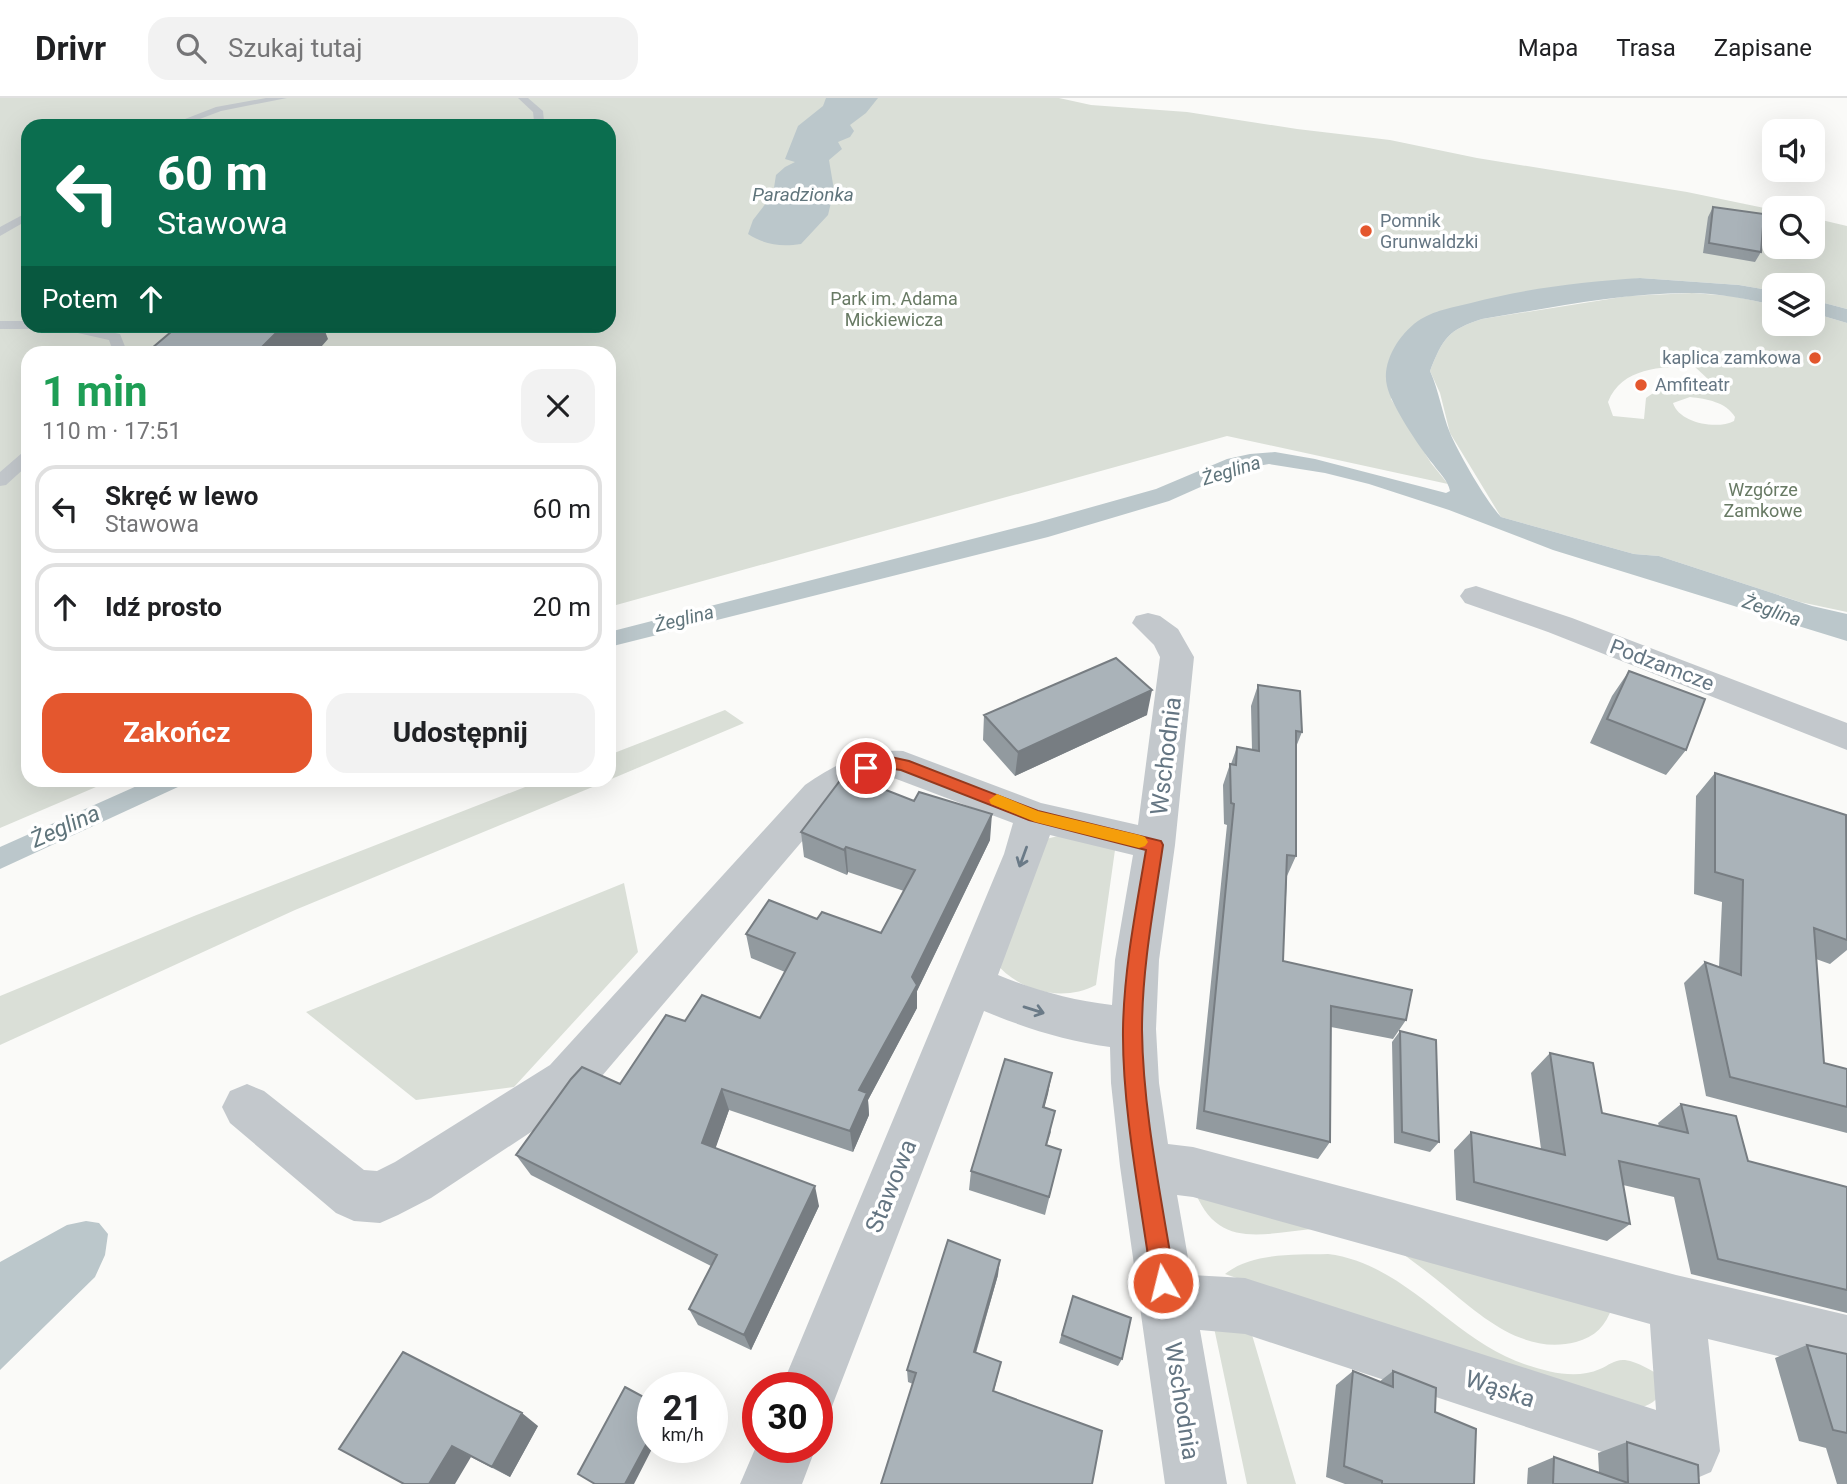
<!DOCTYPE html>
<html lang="pl">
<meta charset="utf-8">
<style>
body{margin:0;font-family:Roboto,sans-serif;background:#f2f2f2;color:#202124;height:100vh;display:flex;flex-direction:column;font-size:26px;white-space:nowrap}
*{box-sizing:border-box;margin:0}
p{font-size:23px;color:#757577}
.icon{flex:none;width:38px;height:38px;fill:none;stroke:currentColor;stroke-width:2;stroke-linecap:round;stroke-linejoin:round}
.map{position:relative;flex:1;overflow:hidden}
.details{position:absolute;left:21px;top:248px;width:595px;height:441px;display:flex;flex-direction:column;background:#fff;border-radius:21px;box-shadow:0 7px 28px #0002}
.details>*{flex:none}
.hud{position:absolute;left:21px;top:21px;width:595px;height:214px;border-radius:21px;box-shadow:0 7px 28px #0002;background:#0b6e4f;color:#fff;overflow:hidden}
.buttons{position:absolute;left:1762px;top:21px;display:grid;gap:14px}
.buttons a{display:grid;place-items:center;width:63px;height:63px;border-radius:14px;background:#fff;box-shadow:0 7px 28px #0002;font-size:35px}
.speed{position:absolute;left:637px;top:1274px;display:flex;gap:14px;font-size:35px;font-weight:700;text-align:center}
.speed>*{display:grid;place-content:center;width:91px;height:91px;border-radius:50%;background:#fff;box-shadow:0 7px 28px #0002;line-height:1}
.speed small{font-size:18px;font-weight:400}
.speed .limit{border:10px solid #d22;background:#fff;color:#111}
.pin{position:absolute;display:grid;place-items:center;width:60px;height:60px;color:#fff;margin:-30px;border:4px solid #fff;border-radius:50%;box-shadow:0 2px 7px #0007}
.me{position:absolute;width:77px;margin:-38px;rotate:352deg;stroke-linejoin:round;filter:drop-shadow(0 0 5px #0008)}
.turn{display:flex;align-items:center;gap:24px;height:147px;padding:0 21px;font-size:32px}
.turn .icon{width:91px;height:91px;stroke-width:2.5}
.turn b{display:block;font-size:49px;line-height:60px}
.then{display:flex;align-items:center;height:66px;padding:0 21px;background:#0003;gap:14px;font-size:26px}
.round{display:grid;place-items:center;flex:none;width:74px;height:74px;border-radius:21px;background:#f2f2f2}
.headline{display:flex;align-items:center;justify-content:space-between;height:119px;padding:0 21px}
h1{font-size:42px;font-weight:700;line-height:52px;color:#1e9e55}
.cta{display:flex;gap:14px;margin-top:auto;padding:14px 21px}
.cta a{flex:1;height:80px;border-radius:21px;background:#e4572e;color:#fff;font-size:28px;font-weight:700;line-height:80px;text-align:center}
.cta a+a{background:#f2f2f2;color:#202124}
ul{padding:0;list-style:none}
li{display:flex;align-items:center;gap:21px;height:88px;margin:0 14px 10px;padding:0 7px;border:4px solid #e0e0e0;border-radius:21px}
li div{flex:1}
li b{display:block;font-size:26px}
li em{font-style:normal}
header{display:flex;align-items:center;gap:42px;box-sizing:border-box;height:98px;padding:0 35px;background:#fff;border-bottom:2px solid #e0e0e0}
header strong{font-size:33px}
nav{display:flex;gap:38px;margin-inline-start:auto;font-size:24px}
.search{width:490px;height:63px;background:#f2f2f2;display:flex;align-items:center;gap:18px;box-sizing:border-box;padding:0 24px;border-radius:21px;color:#757577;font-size:26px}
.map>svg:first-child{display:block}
.green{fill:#dadfd7;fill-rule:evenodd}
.water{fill:#bbc7cb}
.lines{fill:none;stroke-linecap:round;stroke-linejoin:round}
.service{fill:#c3c8cc;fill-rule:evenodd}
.minor{fill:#c3c8cc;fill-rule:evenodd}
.wall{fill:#929a9f}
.shaded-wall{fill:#777d82}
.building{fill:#aab3b9;stroke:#777d82;stroke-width:2}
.oneway{stroke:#6a7a87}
.route{fill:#e4572e;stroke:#94391e;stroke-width:2}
.slow{fill:#f59e0b}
.poi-dot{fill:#e4572e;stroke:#fff;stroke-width:2.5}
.labels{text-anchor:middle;stroke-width:7;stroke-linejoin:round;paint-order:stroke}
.far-poi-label{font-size:18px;fill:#657683;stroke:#fff;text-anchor:start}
.far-park-label{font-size:18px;fill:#687a64;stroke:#fff}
.far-water-label{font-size:19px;font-style:italic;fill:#60757c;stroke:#fff}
.street-label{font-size:21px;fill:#657683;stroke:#fff}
.water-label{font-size:23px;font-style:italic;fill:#60757c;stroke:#fff}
.near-street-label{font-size:24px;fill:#657683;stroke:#fff}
</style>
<header>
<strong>Drivr</strong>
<div class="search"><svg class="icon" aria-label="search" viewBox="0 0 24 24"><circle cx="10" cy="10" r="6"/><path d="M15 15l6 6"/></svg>Szukaj tutaj</div>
<nav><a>Mapa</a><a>Trasa</a><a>Zapisane</a></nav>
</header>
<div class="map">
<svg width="1847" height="1386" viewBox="0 0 1847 1386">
<rect width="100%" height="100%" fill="#fafaf8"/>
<path class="green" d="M0 0H1059L1091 7 1187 14 1297 31 1390 42 1477 60 1687 94 1774 112V149H1813V120L1847 128V211L1813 202V187H1774V193L1739 187 1640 180 1436 214 1391 301 1431 365 1448 386 1227 338 609 509V256H28V682L110 683 0 730ZM28 28H609V228H28Z
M1692 195 1732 198 1774 207V226H1813V215L1847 225V514L1800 504 1659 458 1634 456 1501 419 1450 335 1440 295 1430 273C1443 240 1448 232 1482 221L1628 198ZM1694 268 1710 283C1686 284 1665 286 1646 300L1644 321 1613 318 1608 304C1622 269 1661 269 1694 268ZM1690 299C1707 301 1726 304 1735 319L1734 323C1717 332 1679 325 1673 305Z
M725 612 744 625 609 682V657Z
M543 682 607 683 295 812 0 947V898L194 818Z
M1062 737 1115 752 1096 887C1062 905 1018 893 995 864L1046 741Z
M624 785 638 854 514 989 416 1002 306 914Z
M1193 1088 1312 1131C1260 1136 1215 1152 1193 1088Z
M1387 1144 1612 1209C1606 1228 1595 1239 1576 1244 1525 1257 1483 1220 1447 1190 1428 1174 1407 1159 1387 1144Z
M1328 1156C1407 1166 1453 1243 1527 1267 1551 1275 1577 1281 1600 1271 1609 1267 1615 1261 1625 1262 1639 1264 1652 1273 1664 1280 1661 1297 1658 1305 1639 1310L1543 1286 1225 1176C1252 1154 1295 1157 1328 1156Z
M1213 1225 1250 1230 1296 1386H1247Z"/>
<path class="water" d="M826 0H878L866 15 850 27 854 33 850 39 838 44 842 51 829 62 834 92 828 117 801 146C781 149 765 147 748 136L753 122 773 96 776 77 785 69 795 64 785 61 798 28 823 8Z
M1640 180 1739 187 1774 193V207C1746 201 1718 195 1689 195 1619 195 1551 210 1482 221 1448 232 1443 240 1430 273 1439 293 1442 315 1450 335 1459 356 1486 403 1501 419L1634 456 1659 458 1812 508 1847 516V543L1553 452 1449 412 1369 386 1325 375 1269 366 1241 371 1169 403 1048 439 609 549V534L1035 425 1156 391 1227 361 1250 356 1275 354 1315 361 1446 395 1450 393C1448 382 1439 375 1433 366 1420 350 1391 307 1387 288 1381 264 1400 234 1421 221 1436 212 1454 209 1471 205 1527 190 1583 184 1640 180Z
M1813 202 1847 211V225L1813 215Z
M148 683H191L0 771V749Z
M86 1123 99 1125 108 1136 105 1157 95 1179 0 1272V1164L67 1127Z"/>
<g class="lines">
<path class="service" d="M266 0H287L221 13 181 28H167L216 9Z
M518 0H528L543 13 544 23 541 28H531L534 23 533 14Z
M28 114V122L0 138V129Z
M0 223H28V228H34L28 231H0Z
M58 228H81L120 236 128 256H114L109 242 60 231Z
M28 353V367L6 387 0 388V374L22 355Z"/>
<path class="minor" d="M1476 488 1572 520 1847 625V652L1548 534 1465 505 1460 498 1465 491Z
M1148 515 1160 518 1178 531 1194 559 1175 747 1159 862 1156 931 1159 985 1168 1046 1193 1049 1676 1177 1847 1217V1275L1708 1241 1720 1353 1711 1374 1690 1383 1245 1236 1200 1232 1227 1386H1165L1120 1068 1111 985 1110 949C1066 943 1025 930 984 913L839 1290 831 1311 817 1316V1290H781L1004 756 1013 725 891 679 871 682 833 707 584 999 431 1100 398 1117 380 1125 354 1123 336 1115 230 1025 222 1009 230 993 247 986 264 993 364 1072 377 1073 395 1064 550 967 805 687C835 666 866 650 903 653L1041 705 1138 727 1160 559 1154 547 1132 525 1136 518ZM1050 737 1133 757 1115 862 1112 907C1071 902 1035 892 998 877ZM1177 1097 1193 1099 1650 1226 1656 1312 1245 1180 1191 1177Z
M758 1344V1349H816L802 1386H740Z"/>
</g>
<path class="wall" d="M1713 109 1761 154 1755 164 1703 155 1708 119Z
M1629 573 1686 652 1666 677 1590 645 1612 598Z
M1258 587 1302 634 1296 649V758L1287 778 1283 863 1406 922 1393 941 1331 929 1330 1044 1318 1061 1196 1031 1227 727 1224 726 1223 687 1230 666H1231L1237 649 1252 652 1251 608Z
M984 617H1147L1015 678 983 642Z
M1715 675 1847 729V852L1830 866 1816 861 1824 965 1847 971V1035L1706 998 1684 885 1705 864 1719 869 1722 804 1694 796 1696 698Z
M801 734 990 742 917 893V910L868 1002 869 1017 853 1054 729 1012 715 1050 819 1108 751 1252 698 1227 689 1211 711 1168 531 1077 516 1057 620 986 685 923 760 920 785 874 751 860 746 836 817 821 881 835 904 793 848 774 847 777 804 759Z
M1400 933 1439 1044 1430 1054 1394 1045 1392 944Z
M1550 955 1602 1015 1659 1028 1658 1025 1681 1006 1748 1063 1847 1089V1215L1691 1176 1674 1099 1623 1087 1630 1126 1607 1143 1456 1102 1454 1052 1471 1034 1541 1051 1531 975Z
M1052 975 1044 1010 1051 1034 1047 1047 1061 1052 1045 1117 969 1092 971 1073Z
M998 1177 976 1255 1001 1264 994 1293 913 1286 908 1284 907 1272Z
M1073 1198 1122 1261 1118 1268 1059 1245Z
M1807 1247 1847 1256V1386H1837L1826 1350 1799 1343 1775 1260Z
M1353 1273 1379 1284 1393 1273 1435 1314 1474 1386H1345L1326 1379 1336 1287Z
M538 1328 510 1379 471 1359 339 1351Z
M1627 1344 1699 1386H1527L1528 1370 1554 1359 1599 1374 1598 1355Z"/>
<path class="shaded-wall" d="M283 228H323L328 241 315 256H255Z
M1152 592 1147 617 1015 678 1018 654Z
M992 716 990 742 917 893V910L868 1002 869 1017 853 1054 850 1033 859 992 912 879Z
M846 749 848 774 847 777 844 752Z
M1052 975 1048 996 1039 1030 1043 1009Z
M722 991 729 1012 710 1066 702 1045Z
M815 1088 819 1108 751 1252 744 1237Z
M1000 1162 998 1177 972 1267 974 1254Z
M522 1315 538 1328 510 1379 492 1369Z
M653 1334V1349L634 1386H625Z
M452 1348 471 1359 455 1386H429Z"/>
<path class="building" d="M1713 109 1764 116 1761 154 1709 145Z
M178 228H283L255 256H145Z
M1116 560 1152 592 1018 654 984 617Z
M1629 573 1705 601 1686 652 1607 621Z
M1258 587 1300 593 1302 634 1296 633V758L1287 757 1283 863 1412 892 1406 922 1331 908 1330 1044 1204 1013 1234 706 1231 705 1230 666 1236 667 1237 649 1259 653Z
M1715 675 1846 717 1847 842 1814 830 1824 965 1847 971V1009L1730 979 1705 864 1741 877 1743 782 1715 774Z
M845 676 914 703 919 694 992 716 912 879 917 887 859 992 867 995 850 1033 722 991 702 1045 815 1088 744 1237 689 1211 717 1157 516 1057 571 981 582 969 620 986 666 917 685 923 702 897 760 920 795 855 746 836 769 802 817 821 822 814 881 835 915 772 846 749 844 752 801 734Z
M1400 933 1436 942 1439 1044 1402 1034Z
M1550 955 1593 965 1602 1015 1688 1035 1681 1006 1736 1018 1748 1063 1847 1089V1192L1718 1161 1699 1081 1619 1063 1630 1126 1474 1084 1471 1034 1565 1057Z
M1005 961 1052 975 1043 1009 1055 1013 1046 1047 1061 1052 1049 1099 971 1073Z
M948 1142 1000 1162 974 1254 1001 1264 993 1293 1102 1333 1092 1386H881L916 1275 907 1272Z
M1073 1198 1131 1220 1122 1261 1062 1237Z
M1807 1247 1847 1256V1335L1833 1332Z
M403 1254 522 1315 492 1369 452 1348 429 1386H404L339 1351Z
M1353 1273 1393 1289V1273L1436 1290 1435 1314 1476 1331 1474 1386H1382V1383L1344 1368Z
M625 1289 653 1304V1334L625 1386H595L578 1376Z
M1627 1344 1698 1367 1699 1386H1553L1554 1359 1628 1385Z"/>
<defs><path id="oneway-shaft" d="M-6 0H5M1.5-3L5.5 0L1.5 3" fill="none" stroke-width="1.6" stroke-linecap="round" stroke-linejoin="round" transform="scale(1.75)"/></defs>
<g class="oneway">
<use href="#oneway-shaft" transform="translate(1023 759) rotate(110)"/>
<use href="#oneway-shaft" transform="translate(1034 912) rotate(17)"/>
</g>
<path class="route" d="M886 658 909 663 1038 713 1161 743 1163 747C1154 808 1142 870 1142 932 1143 1016 1162 1102 1175 1185L1171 1193 1163 1196 1155 1193 1152 1185C1141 1105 1122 1011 1123 931 1124 871 1136 811 1146 752L1029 722 901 672 886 670 866 676 858 670 861 666Z"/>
<path class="slow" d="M997 696 1038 713 1139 737 1145 739 1148 744 1145 748 1139 750 1035 724 991 706 989 702Z"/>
<g class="poi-dot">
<circle cx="1366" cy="133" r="7"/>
<circle cx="1815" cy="260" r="7"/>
<circle cx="1641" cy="287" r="7"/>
</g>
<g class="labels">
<g class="far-poi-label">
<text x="1380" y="129">Pomnik<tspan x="1380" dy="21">Grunwaldzki</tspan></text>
<text x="1801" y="266" text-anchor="end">kaplica zamkowa</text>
<text x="1655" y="293">Amfiteatr</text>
</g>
<g class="far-park-label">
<text x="894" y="207">Park im. Adama<tspan x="894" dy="21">Mickiewicza</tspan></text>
<text x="1763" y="398">Wzgórze<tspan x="1763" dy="21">Zamkowe</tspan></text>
</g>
<g class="far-water-label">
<text x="803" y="103">Paradzionka</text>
<text transform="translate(1231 372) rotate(-17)" y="7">Żeglina</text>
<text transform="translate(1772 512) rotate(19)" y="7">Żeglina</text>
<text transform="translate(684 520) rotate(-14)" y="7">Żeglina</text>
</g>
<g class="street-label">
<text transform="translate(1662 567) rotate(21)" y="7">Podzamcze</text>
</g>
<g class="water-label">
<text transform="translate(65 728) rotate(-24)" y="8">Żeglina</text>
</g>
<g class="near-street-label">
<text transform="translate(1166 658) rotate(-83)" y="8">Wschodnia</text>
<text transform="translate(891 1088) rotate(-68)" y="8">Stawowa</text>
<text transform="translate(1500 1291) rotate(18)" y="8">Wąska</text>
<text transform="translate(1182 1303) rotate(81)" y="8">Wschodnia</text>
</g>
</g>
</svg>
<div class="buttons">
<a><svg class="icon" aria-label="sound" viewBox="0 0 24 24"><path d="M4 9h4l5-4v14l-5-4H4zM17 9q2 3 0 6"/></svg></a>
<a><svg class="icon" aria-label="search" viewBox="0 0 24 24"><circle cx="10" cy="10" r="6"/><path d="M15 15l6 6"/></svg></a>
<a><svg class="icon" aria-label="layers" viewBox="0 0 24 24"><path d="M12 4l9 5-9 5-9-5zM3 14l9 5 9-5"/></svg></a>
</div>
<div class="speed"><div>21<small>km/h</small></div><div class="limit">30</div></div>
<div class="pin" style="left:866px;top:670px;background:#d93025"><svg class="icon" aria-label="arrive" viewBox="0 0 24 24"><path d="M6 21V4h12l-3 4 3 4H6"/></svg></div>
<svg class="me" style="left:1163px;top:1185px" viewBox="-20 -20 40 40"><circle r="17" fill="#e4572e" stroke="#fff" stroke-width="3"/><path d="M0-11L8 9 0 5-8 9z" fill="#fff"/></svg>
<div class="hud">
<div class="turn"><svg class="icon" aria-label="left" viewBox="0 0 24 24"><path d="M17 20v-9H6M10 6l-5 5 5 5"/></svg><div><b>60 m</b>Stawowa</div></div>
<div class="then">Potem<svg class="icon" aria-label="ahead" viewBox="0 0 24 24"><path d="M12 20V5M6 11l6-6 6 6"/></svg></div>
</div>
<section class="details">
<div class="headline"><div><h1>1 min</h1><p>110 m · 17:51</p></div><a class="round"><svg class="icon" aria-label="close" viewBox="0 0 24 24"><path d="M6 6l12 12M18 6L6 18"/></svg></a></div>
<ul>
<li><svg class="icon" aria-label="left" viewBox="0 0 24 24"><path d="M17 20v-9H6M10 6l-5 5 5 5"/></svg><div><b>Skręć w lewo</b><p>Stawowa</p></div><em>60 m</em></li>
<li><svg class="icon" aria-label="ahead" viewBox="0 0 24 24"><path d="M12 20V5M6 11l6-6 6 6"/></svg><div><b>Idź prosto</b></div><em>20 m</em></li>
</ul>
<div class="cta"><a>Zakończ</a><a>Udostępnij</a></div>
</section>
</div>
